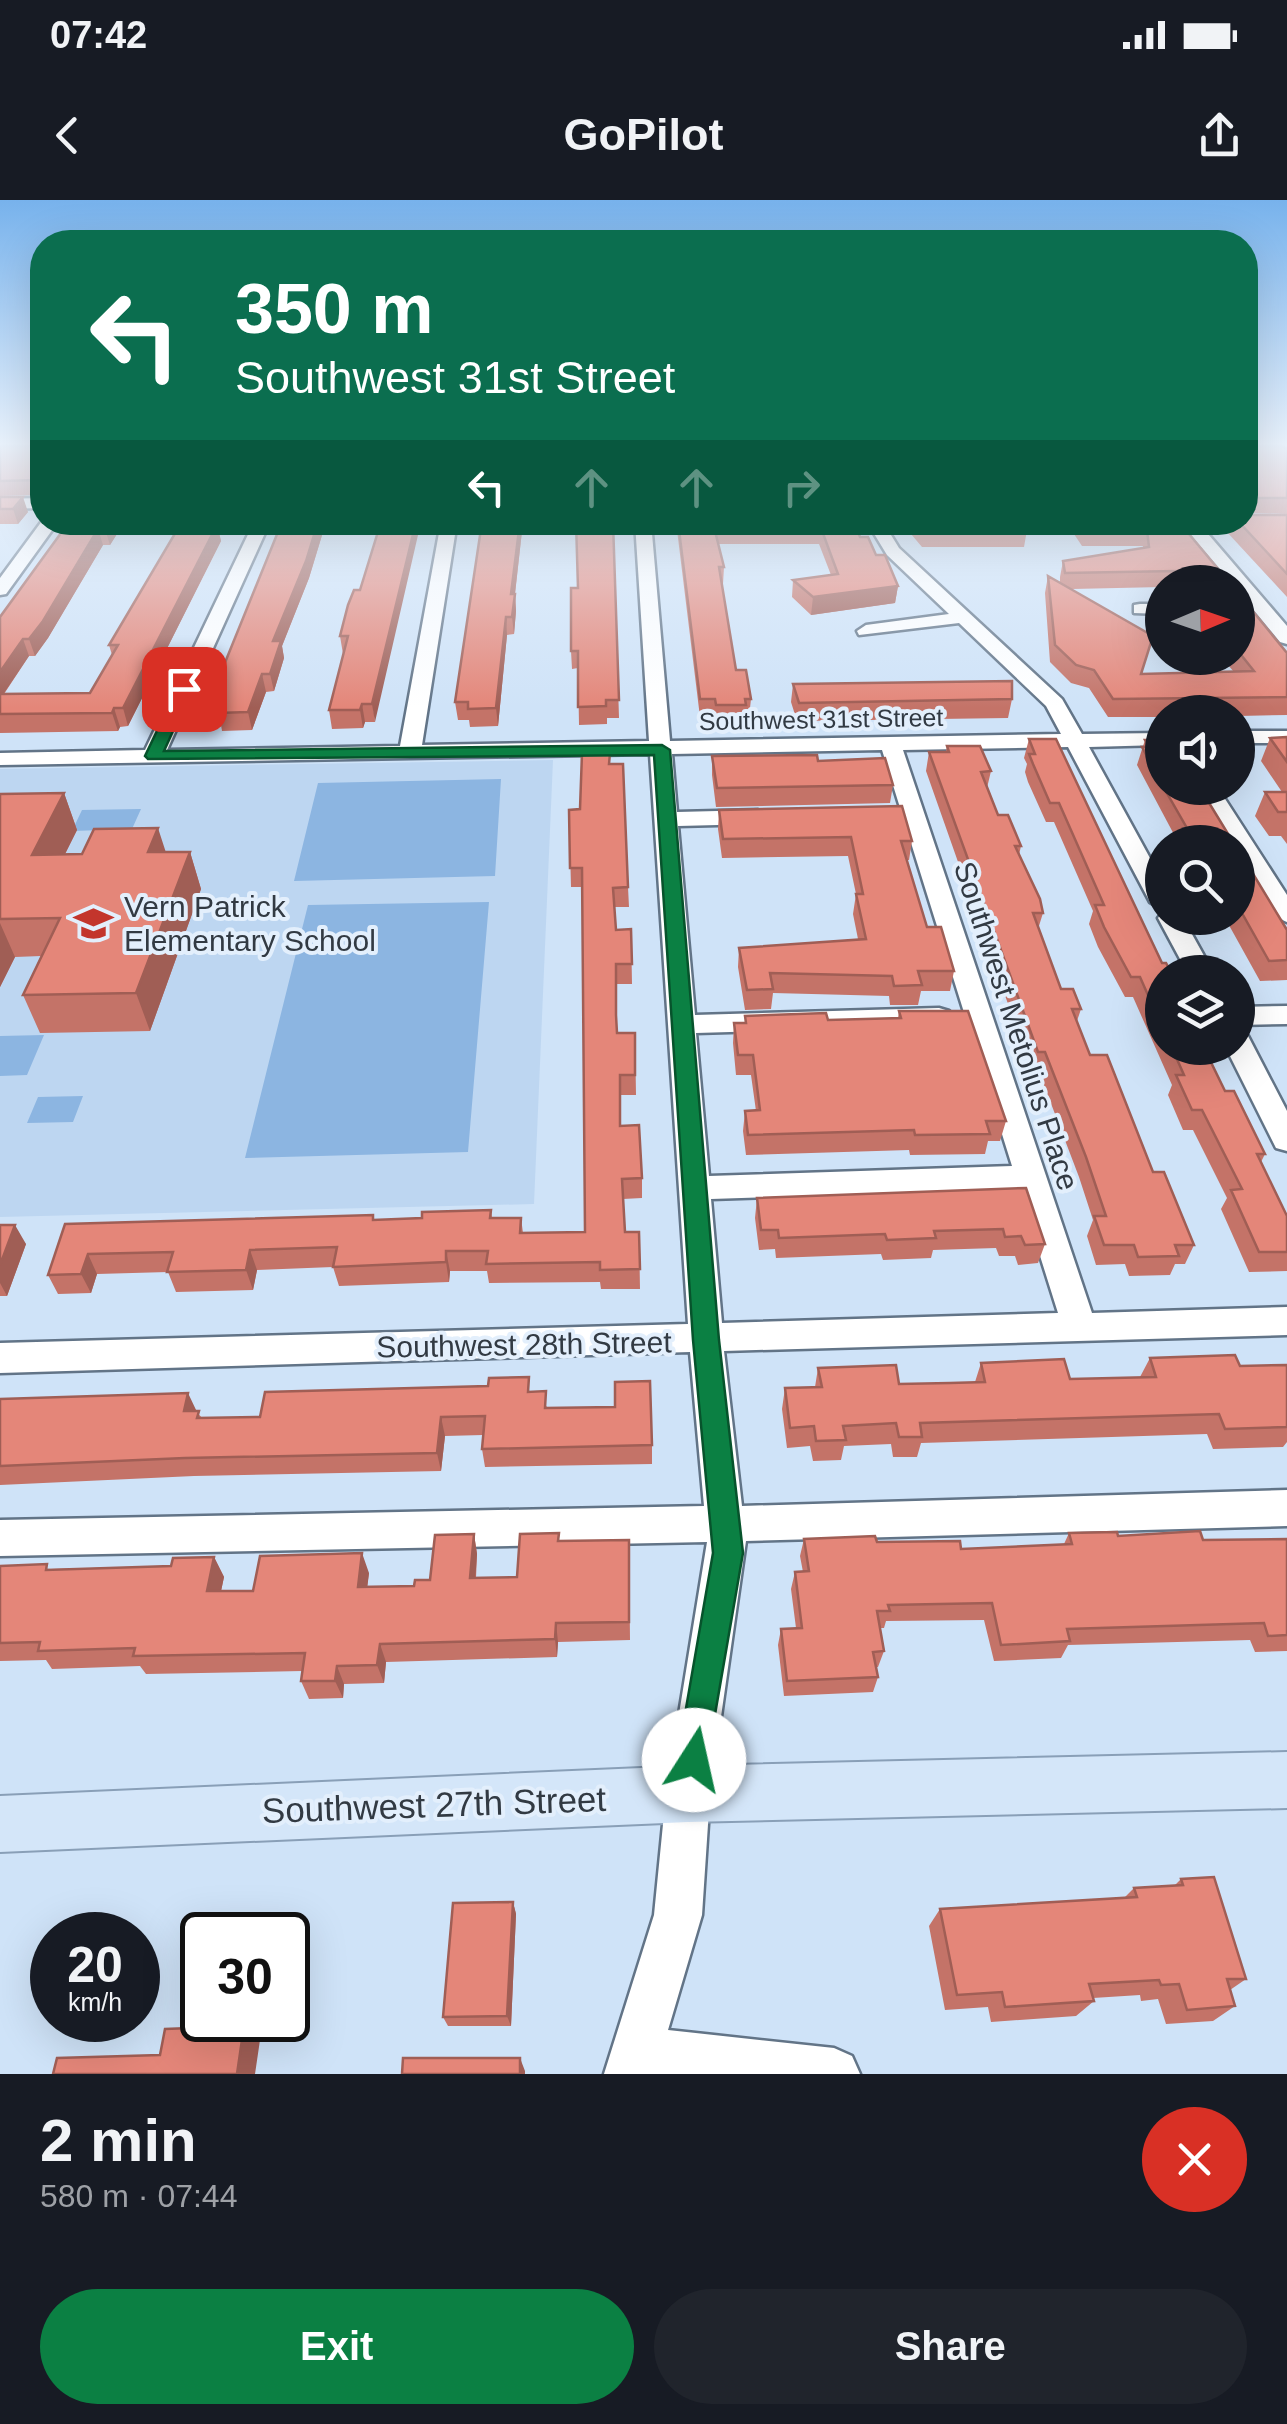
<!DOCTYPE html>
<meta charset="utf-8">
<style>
body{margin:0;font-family:Helvetica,sans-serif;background:#20242c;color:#f1f3f6;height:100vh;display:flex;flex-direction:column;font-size:38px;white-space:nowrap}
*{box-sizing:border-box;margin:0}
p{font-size:32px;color:#9ea1a6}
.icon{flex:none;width:55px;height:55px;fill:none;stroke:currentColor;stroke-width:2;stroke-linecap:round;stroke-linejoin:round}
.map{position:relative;height:1874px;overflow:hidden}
.drawer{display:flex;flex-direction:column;background:#171b24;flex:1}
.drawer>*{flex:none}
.top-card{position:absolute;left:30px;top:30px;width:1228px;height:305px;border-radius:40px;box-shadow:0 10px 40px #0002;background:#0b6e4f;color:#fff;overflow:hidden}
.needle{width:65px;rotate:88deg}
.fabs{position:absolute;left:1145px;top:365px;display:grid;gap:20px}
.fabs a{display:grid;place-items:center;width:110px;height:110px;border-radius:50%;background:#171b24;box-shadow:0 10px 40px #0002;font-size:50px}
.speed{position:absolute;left:30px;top:1712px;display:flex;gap:20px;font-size:50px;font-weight:700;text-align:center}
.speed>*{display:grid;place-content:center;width:130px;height:130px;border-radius:50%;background:#171b24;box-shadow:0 10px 40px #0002;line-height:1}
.speed small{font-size:25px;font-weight:400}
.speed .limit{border:5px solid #111;border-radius:15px;background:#fff;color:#111}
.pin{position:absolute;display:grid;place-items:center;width:85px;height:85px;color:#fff;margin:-42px;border-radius:20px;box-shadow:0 5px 15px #0006}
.me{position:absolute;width:110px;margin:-55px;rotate:10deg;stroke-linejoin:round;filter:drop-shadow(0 0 8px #0008)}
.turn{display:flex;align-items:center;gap:35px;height:210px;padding:0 40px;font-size:45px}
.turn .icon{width:130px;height:130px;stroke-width:2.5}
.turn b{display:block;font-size:70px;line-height:85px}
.lanes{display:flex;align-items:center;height:95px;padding:0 40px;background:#0003;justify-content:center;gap:50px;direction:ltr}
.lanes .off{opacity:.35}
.round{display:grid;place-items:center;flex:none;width:105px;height:105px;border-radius:52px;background:#20242c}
.head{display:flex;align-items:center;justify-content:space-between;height:170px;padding:0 40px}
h1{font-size:60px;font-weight:700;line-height:75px}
.primary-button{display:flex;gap:20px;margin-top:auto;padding:20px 40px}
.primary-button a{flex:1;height:115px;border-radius:60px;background:#0b8043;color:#fff;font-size:40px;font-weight:700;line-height:115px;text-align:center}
.primary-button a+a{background:#20242c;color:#f1f3f6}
.status{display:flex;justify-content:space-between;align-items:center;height:70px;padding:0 50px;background:#171b24;direction:ltr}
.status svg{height:28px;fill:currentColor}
header{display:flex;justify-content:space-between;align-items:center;height:130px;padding:0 40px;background:#171b24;font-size:45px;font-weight:700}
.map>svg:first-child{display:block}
.built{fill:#bdd6f1}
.green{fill:#8cb5e1}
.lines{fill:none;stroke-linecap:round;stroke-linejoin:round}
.minor-casing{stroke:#627487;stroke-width:5}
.major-casing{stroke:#899fb7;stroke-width:4}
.minor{fill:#fff;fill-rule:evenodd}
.major{fill:#d4e6f9;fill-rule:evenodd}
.wall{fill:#c47368;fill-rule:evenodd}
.shaded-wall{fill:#a05e55}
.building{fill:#e48679;stroke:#a05e55;stroke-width:2.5}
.route{fill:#0b8043;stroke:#07532c;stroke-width:2.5}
.labels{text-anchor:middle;stroke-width:8;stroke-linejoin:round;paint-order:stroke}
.far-street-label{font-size:25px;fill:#323a43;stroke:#e3effc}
.poi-label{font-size:30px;fill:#323a43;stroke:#e3effc;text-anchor:start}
.street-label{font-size:30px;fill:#323a43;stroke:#e3effc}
.near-street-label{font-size:35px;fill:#323a43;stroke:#e3effc}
</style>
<div class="status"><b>07:42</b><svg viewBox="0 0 49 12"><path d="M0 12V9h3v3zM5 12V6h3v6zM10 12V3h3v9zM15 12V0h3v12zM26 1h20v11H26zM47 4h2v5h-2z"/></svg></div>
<header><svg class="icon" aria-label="back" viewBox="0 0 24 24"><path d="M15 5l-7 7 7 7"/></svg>GoPilot<svg class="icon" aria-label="share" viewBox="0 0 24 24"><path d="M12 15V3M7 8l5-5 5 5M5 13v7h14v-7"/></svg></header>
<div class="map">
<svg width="1287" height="1874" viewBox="0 0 1287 1874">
<rect width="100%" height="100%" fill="#cfe3f8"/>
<path class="built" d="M553 560 534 1004 0 1017V569Z"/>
<path class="green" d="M501 579 495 676 294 681 318 583Z
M141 609 132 629 72 631 82 610Z
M489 702 468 952 245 958 308 705Z
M44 835 27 875 0 876V836Z
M83 896 73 922 27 923 38 897Z"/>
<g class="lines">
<defs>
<path id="minor" d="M42 298V308L0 309V299Z
M1245 317H1287V327H1202L1287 426V444L1280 442 1238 391V382H1231L1184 327H1145L1137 322H1245Z
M42 321 58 322 6 394 0 395V378Z
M254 322H270L167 550 400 546 441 322H457L422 545 649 541 635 322H651L670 541 1061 534 1046 506 959 423 859 435 857 431 866 425 949 414 887 355 867 322H883L899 348 1062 499 1082 534 1162 533V545L1089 547 1162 680V709L1150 702 1068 547 903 550 1092 1113 1287 1107V1135L724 1151 742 1306 1287 1290V1326L746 1341 710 1594 702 1715 668 1830 834 1848 852 1856 860 1874H604L654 1715 666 1594 707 1342 0 1356V1320L704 1306 690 1152 0 1173V1143L688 1124 650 554 0 565V553L145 550ZM882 550 1012 966 709 976 696 833 939 826 949 823 953 817 949 811 939 808 695 815 678 626 758 624 769 617 758 610 677 612 672 554ZM1019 989 1058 1113 722 1123 711 999Z
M1140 404H1162V414L1134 413V405Z
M1238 531H1287V543H1238Z
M1196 588H1218L1287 695V722C1270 717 1238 660 1238 642H1230Z
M1162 713V718H1183L1213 772H1187L1158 718Z
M1287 806V824L1238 825V807Z
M1238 834 1248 836 1287 911V951L1276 948 1226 848H1238Z"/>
<path id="major" d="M1287 1552V1608L688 1622 0 1652V1596L688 1566Z"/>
</defs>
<use href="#minor" class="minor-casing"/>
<use href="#major" class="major-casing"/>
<use href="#minor" class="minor"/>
<use href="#major" class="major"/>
</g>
<path class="wall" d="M0 246H42V295L0 296Z
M1245 246 1287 249V314L1245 313Z
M0 297 28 312 18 324H0Z
M1287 315V397L1226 331 1229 322H1245Z
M69 322H207L204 325H217L221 341 128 526 120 527 118 531 0 533V417ZM122 326 177 330 109 445 112 455 90 493 4 494 29 456H35L48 438 103 345H110Z
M282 322H326L309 378 282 446 284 458 274 491 266 492 252 530 222 531 221 525H212L207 507Z
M523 322 515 394 516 411 514 434 507 435 498 526 470 527 469 520H458L455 502Z
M613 322 619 518H607V524L579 525 578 468 572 469 571 451 578 388Z
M676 322H854L860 337 876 355 898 386 895 403 811 415 792 397 793 380 831 375 819 344H718L724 367 723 384H722L736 470 751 499 749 517H746L745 523 715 524 714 517H700Z
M906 322H1022L1027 330 1024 347H922L911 334Z
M1066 322H1179L1229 382H1162V387L1072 389 1141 474 1234 472 1222 458H1238V393L1287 453V515L1238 516V512H1162V517H1108L1089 488 1071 483 1050 462 1045 393 1048 376 1060 382V377L1063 361 1143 348V346H1082Z
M360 390 375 522H365L363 528 332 529 329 510 343 454 340 436Z
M793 484 1012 499 1008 518 797 521 791 502Z
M1287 537V644L1281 636H1269L1255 616 1265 592H1282L1261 561 1270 538Z
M1029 539 1162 772V848H1204L1225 891 1265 954 1261 962 1287 1016V1071L1249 1072 1221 1009 1227 998 1193 930H1183L1168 895 1172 885 1133 797H1125L1098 747 1089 724 1093 711 1054 622H1046L1028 582 1025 572 1027 564 1024 558Z
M1145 540H1162V588H1200L1233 642H1178L1137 565Z
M947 546 991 571 987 588 998 615 1021 646 1019 655 1043 713 1038 729 1061 789 1081 809 1077 821 1090 855 1194 1045 1185 1064H1175L1170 1075 1129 1076 1125 1064 1096 1065 1087 1036 1093 1020 1079 977 1039 872H1032L926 571 929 552H946Z
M712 556 893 585 890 603 716 607 712 575Z
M610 564 628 687 629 707H614L616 730 631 729 632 784H616L617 833H635L636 895H620V926L642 978V998L623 999 625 1032H639L640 1089H601L600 1082 489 1083 487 1071H450L449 1082 339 1086 333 1067 257 1070 253 1090 176 1092 168 1072 97 1074 91 1093 58 1094 48 1075 65 1024 374 1020 422 1018 491 1010 492 1018H521L523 1033 585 1032 582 687H571L569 610 580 609Z
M64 593 77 630 65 654 190 652 201 689 150 831 40 833 23 795 41 756 15 757 0 787V594Z
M719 610 912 641 909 660H907L927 727 954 771 950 791H921L918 805H890L889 796 773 793 771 809 745 810 738 767 739 748 858 739 853 714 856 694 848 656 722 658 718 629Z
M1238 649 1287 730V780L1260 781 1225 718H1238Z
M899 811 1006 921 1000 941H988L985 954 910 955 909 950 746 955 743 931 745 911H756L751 875H736L733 843 734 823H745V816L828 820 898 818Z
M1026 988 1045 1044 1038 1063 1018 1065 1015 1056H999L996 1048 933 1050 931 1058 883 1060 881 1054 776 1058 775 1049 759 1050 755 1018 757 998Z
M0 1025 26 1044 7 1096H0Z
M1150 1158 1240 1166 1287 1165V1242L1283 1247 1213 1249 1207 1234 921 1243 917 1257H893L891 1244 844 1246 841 1260 813 1261 810 1246 787 1248 782 1209 785 1188 815 1187 818 1168 899 1184 975 1182 981 1163 1070 1179 1140 1177Z
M531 1191 548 1208 652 1245V1264L485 1267 482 1249 483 1235 445 1236 441 1271 194 1276 0 1285V1199L196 1211 202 1218 260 1217Z
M559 1333V1340H629L630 1440 558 1442 557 1457 386 1462 384 1483 344 1484 343 1498 309 1499 301 1481 302 1471 146 1474 140 1466 52 1469 46 1460 0 1461V1366L51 1369 171 1366 214 1357 224 1377 221 1391H253L369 1373 367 1387 414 1386 430 1380 474 1334 477 1354 476 1378 517 1377Z
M1069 1333 1203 1340 1287 1339V1451L1255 1452 1250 1440 1068 1445 1061 1458 994 1461 984 1420 886 1421 884 1428H880L884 1451 878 1467H876L878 1477 873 1492 784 1496 778 1445 781 1429 796 1428 791 1389 795 1372H803L800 1356 804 1339 877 1342 961 1349 1064 1344Z
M1181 1679 1246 1779 1230 1790 1235 1806 1213 1821 1166 1824 1158 1799 1141 1801 1140 1795 1093 1798 1094 1801 1076 1816 991 1822 988 1807 945 1810 929 1726 940 1709 1124 1698 1134 1688 1174 1686Z
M513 1702 516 1714 511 1826H448L443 1817Z"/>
<path class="shaded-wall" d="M42 274V294L38 280Z
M23 297 28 312 18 324 13 309Z
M109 322H122V326L110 345 105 329Z
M318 322H326L309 378 282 446 284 458 274 491 270 474 273 441Z
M416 322H421L375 522 372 504Z
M520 322H523L513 411 511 394Z
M217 325 221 341 128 526 123 508Z
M98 329 103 345 48 438 35 456 29 439Z
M898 386 895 403 811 415 813 397Z
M515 394 516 411 514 434 512 417Z
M506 417 507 435 498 526 496 508Z
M23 439 29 456 0 499V472Z
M262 474 266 492 252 530 248 512Z
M362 504 365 522 363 528 360 510Z
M114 508 120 527 118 531 112 513Z
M64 593 77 630 46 692 32 655Z
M158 628 170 665 148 652Z
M190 652 201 689 150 831 136 793Z
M0 723 15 757 0 787Z
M15 1025 26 1044 7 1096 0 1083V1065Z
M250 1050 257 1070 253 1090 246 1070Z
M446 1051 450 1071 449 1082 446 1062Z
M88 1054 97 1074 91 1093 81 1074Z
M188 1193 197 1212 184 1211Z
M441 1217 445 1236 441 1271 437 1253Z
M474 1334 477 1354 474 1397 470 1378Z
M362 1353 369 1373 365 1406 358 1387Z
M214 1357 224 1377 217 1410 207 1391Z
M556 1423 558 1442 557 1457 555 1439Z
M380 1444 386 1462 384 1483 377 1465Z
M337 1466 344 1484 343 1498 335 1481Z
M513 1702 516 1714 511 1826 507 1816Z
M244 1826 260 1840 255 1874H237Z
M520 1858 525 1871V1874H520Z"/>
<path class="building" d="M0 246H42V274L38 280 0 281Z
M1245 246H1282L1287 249V298H1250L1245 302Z
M0 297H23L13 309H0Z
M1245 315H1287V374L1239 322H1245Z
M69 322H109L105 329H98L43 421 29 439H23L0 472V417Z
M282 322H318L306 361 273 441H281L270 474H262L248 512 218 513 220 507H207Z
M381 322H416L372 504H362L360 510H329L348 436H340L348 405 354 390H360Z
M482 322H520L511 394H515L512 417H506L496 508 468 509V502H455Z
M576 322H613L619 500H606V506L578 507V451H571V388H578Z
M678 322H854L860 337H868L876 355H885L898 386 813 397 793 380 838 374 821 328 714 327 724 367H719L736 470H746L751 499H745L746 505H716L715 499H700Z
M917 322H1022L1027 330H924Z
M1080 322H1179L1229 382H1186L1176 371 1065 373 1063 361 1149 347 1147 330H1086Z
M180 325H217L123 508H114L112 513 0 514V494L90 493 118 445H109Z
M1048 376 1153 436 1141 474 1254 471 1238 451V393L1287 453V497L1113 499 1094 470 1076 465 1055 445Z
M1012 481V499L799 503 793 484Z
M1287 537V562L1270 538Z
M1029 539H1056L1162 763H1166L1171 772H1162V827L1140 777H1131L1104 727 1095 705H1104L1059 603H1050L1033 564 1029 554H1035Z
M1145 540H1162V584L1142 547H1149Z
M947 546H980L991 571 981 572 998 615H1008L1021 646H1015L1040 699 1043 713H1033L1061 789H1073L1081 809H1072L1090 855H1107L1153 972H1164L1194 1045H1175L1179 1056 1138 1057 1134 1045H1104L1094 1016H1106L1086 957 1045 852H1038L929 552H949Z
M582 553H610L609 564H623L628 687 613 688 616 730 631 729 632 764H616V815L617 833H635V875H620V926L639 925 642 978 622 979 625 1032H639L640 1069 600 1070V1062L486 1064 488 1051H446V1062L333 1067 337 1047 250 1050 246 1070 167 1072 173 1052 88 1054 81 1074 48 1075 65 1024 373 1015V1020L422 1018V1012L491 1010 490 1018H521L520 1033 585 1032 582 668H570L569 610 580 609Z
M817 555 818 561 885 558 893 585 717 588 712 556Z
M1164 588H1200L1233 642H1195Z
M1265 592H1287V612H1278Z
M64 593 32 655 82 654 94 629 158 628 148 652H190L136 793 23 795 60 718 0 719V594Z
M902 606 912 641H901L927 727H941L954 771H918L922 785 894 786 892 776 770 773 773 789 747 790 739 748 866 739 856 694H863L851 637 723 639 719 610Z
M1238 649 1287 730V760L1269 761 1238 706Z
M899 811H968L1006 921H986L990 934 915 935 914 930 748 935 745 911 760 910 753 855H738L734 823H746L745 816 826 813 828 820 901 818Z
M1172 848H1204L1225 891H1234L1265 954H1257L1287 1016V1052H1259L1231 990 1242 989 1202 910H1192L1176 875H1184Z
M1026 988 1045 1044 1025 1045 1021 1036 1005 1037 1003 1029 934 1031 936 1038 887 1040 885 1034 779 1038 778 1030H761L757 998Z
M0 1025H15L0 1065Z
M1235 1155 1240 1166 1287 1165V1227L1225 1229 1219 1214 920 1223 922 1237H899L896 1223 843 1226 846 1240 816 1241 814 1226 790 1228 785 1188 822 1187 818 1168 896 1165 899 1184 950 1183 985 1182 981 1163 1064 1159 1070 1179 1156 1177 1150 1158Z
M529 1177 528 1192 546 1191 545 1208 615 1207V1182L650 1181 652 1245 482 1249 485 1216 441 1217 437 1253 185 1258 0 1266V1199L188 1193 184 1211H199L197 1218 260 1217 265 1192 488 1186 489 1178Z
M1200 1331 1203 1340 1287 1339V1435L1268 1436 1264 1423 1067 1429 1070 1441 1001 1445 992 1403 888 1405 890 1411H877L884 1451 873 1452 878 1477 787 1481 781 1429 802 1428 795 1372 809 1371 804 1339 875 1336 877 1342 960 1341 961 1349 1072 1344 1069 1333 1117 1332 1118 1336Z
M559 1333 558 1341 629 1340V1422L556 1423 555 1439 380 1444 377 1465 337 1466 335 1481H301L305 1453 133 1456 135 1448 38 1451 40 1442 0 1443V1366L47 1364 46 1370 171 1366 173 1358 214 1357 207 1391H253L260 1356 362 1353 358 1387 414 1386 415 1380H430L435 1335 474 1334 470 1378 517 1377 520 1334Z
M1214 1677 1246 1779H1227L1235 1806 1187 1810 1179 1784 1161 1785 1159 1780 1089 1784 1094 1801 1005 1807 1002 1792 957 1795 940 1709 1137 1697 1134 1688 1183 1685 1181 1679Z
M513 1702 507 1816 443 1817 453 1703Z
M244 1826 237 1874H53L57 1858 160 1855 165 1829Z
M403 1858H520V1874H402Z"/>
<linearGradient id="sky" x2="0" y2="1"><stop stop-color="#77b2ec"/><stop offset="0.48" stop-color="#e9f2fc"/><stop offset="1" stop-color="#e9f2fc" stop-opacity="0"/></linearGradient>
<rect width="1287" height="508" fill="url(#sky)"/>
<path class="route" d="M184 484 192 489 164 551 662 545 670 550 719 1140 743 1353 705 1572 694 1576 682 1572 677 1560 713 1353 693 1140 654 555 148 559 145 556 177 489Z"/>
<defs>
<symbol id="school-bare" viewBox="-9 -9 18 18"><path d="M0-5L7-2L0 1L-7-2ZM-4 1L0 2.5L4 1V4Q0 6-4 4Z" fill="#c3352c" stroke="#e3effc" stroke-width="2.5" paint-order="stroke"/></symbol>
</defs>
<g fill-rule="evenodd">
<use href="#school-bare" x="66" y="696" width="55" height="55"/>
</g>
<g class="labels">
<g class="far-street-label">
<text transform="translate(821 519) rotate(-1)" y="9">Southwest 31st Street</text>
</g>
<g class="poi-label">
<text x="124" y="717">Vern Patrick<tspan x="124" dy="34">Elementary School</tspan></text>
</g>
<g class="street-label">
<text transform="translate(1016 826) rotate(72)" y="10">Southwest Metolius Place</text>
<text transform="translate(524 1145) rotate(-1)" y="10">Southwest 28th Street</text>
</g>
<g class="near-street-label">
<text transform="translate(434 1605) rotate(-2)" y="12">Southwest 27th Street</text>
</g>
</g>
</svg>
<div class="fabs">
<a><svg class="needle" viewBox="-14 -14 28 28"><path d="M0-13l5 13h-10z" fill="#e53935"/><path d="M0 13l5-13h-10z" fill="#9ea1a6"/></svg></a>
<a><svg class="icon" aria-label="sound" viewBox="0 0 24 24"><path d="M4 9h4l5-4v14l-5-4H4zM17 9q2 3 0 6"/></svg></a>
<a><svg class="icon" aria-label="search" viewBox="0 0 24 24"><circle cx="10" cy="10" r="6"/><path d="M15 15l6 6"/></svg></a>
<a><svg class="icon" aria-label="layers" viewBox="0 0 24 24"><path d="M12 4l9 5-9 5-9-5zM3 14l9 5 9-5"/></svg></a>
</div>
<div class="speed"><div>20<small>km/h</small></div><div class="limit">30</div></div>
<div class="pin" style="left:184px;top:489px;background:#d93025"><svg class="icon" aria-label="arrive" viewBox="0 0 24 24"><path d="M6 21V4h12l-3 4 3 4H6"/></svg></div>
<svg class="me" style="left:694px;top:1560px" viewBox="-20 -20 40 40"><circle r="19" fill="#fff"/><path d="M0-13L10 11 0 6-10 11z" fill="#0b8043"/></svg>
<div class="top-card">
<div class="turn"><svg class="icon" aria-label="left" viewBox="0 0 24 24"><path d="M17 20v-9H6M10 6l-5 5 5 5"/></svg><div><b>350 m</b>Southwest 31st Street</div></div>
<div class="lanes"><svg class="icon" aria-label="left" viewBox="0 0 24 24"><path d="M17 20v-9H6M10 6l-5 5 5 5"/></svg><svg class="icon off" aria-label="ahead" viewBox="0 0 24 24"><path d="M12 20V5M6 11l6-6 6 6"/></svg><svg class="icon off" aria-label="ahead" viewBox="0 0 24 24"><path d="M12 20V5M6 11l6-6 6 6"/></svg><svg class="icon off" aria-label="right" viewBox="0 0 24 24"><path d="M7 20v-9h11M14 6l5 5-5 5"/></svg></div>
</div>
</div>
<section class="drawer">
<div class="head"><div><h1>2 min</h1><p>580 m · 07:44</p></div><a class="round" style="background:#d93025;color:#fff"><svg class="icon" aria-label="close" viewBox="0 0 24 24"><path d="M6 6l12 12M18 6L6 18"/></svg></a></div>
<div class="primary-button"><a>Exit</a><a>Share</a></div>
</section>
